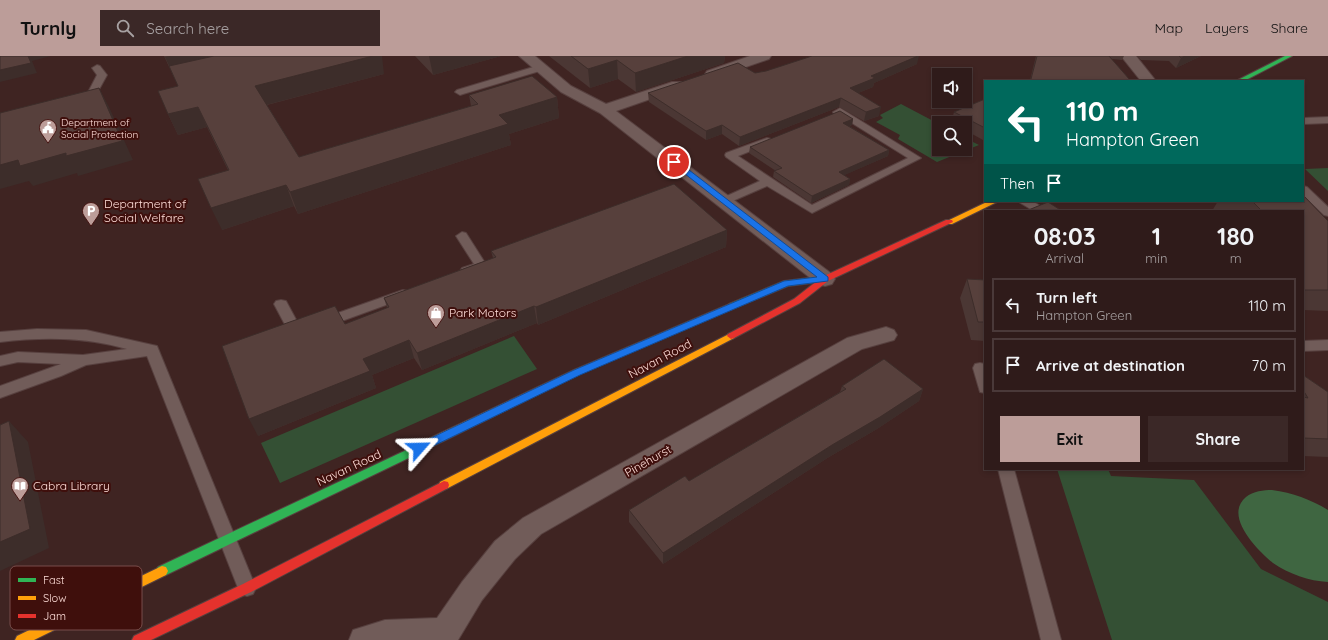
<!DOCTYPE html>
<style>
body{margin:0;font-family:Quicksand,sans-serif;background:#3b2827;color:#f1f3f6;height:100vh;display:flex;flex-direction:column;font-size:15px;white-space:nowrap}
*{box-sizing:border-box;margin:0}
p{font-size:13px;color:#a7a1a2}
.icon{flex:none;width:22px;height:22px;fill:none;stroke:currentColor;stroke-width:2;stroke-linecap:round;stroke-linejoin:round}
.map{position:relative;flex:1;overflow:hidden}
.details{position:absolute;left:984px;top:154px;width:320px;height:260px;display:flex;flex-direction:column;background:#2f1b1a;border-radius:0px;box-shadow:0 2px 6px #0003,0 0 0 1px #4a3939}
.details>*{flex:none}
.guide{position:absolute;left:984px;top:24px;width:320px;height:122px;border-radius:0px;box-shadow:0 2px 6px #0003,0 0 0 1px #4a3939;background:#00695c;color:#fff;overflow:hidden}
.fabs{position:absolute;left:932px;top:12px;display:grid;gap:8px}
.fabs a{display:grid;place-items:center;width:40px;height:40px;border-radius:0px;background:#2f1b1a;box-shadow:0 2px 6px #0003,0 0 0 1px #4a3939;font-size:20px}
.pin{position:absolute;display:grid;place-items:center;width:34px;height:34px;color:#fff;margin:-17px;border:2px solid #fff;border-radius:50%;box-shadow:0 1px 4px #0007}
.me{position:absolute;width:44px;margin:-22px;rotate:65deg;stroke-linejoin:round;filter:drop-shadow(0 0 3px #0008)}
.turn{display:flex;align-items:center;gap:14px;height:84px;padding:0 16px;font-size:18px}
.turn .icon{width:52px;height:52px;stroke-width:2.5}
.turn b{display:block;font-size:28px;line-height:34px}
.then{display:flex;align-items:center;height:38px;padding:0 16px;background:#0003;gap:8px;font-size:15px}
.eta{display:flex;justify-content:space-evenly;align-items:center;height:68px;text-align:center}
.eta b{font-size:24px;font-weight:700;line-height:28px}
.cta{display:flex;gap:8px;margin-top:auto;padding:8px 16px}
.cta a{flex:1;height:46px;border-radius:0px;background:#bc9d99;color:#111;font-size:16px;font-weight:700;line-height:46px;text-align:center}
.cta a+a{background:#3b2827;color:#f1f3f6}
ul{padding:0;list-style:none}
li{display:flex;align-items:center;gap:12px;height:54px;margin:0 8px 6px;padding:0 8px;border:2px solid #4a3939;border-radius:0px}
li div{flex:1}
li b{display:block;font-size:15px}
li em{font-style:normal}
header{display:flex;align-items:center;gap:24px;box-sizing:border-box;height:56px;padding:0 20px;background:#bc9d99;color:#111}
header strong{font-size:19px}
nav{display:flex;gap:22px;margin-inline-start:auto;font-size:14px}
.search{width:280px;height:36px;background:#3b2827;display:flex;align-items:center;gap:10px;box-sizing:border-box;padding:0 14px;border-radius:0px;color:#a7a1a2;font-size:15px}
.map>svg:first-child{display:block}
.green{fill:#345034}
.forest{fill:#3f6641}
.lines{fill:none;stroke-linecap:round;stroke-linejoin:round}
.lane-casing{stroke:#57403f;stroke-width:2}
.street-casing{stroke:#57403f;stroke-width:2}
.fast-casing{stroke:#57403f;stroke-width:2}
.slow-casing{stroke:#57403f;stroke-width:2}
.jam-casing{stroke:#57403f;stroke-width:2}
.lane{fill:#715c59;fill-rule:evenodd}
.street{fill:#715c59;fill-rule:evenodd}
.fast{fill:#30b455;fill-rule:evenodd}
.slow{fill:#ff9f0a;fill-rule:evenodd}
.jam{fill:#e5322d;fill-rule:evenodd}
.wall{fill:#4b3734}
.shaded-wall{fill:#3d2d2a}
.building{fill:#57403c;stroke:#3d2d2a}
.route{fill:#1a73e8;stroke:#114b97}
.labels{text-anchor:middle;stroke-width:4;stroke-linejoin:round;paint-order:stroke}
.far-poi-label{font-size:10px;fill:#ffded9;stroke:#3f0f0c;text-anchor:start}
.poi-label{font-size:12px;fill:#ffded9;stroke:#3f0f0c;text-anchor:start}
.street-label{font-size:12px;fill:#ffded9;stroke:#3f0f0c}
.key{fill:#3f0f0c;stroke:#794d4a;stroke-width:1}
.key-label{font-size:11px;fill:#ffded9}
</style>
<header>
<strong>Turnly</strong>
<div class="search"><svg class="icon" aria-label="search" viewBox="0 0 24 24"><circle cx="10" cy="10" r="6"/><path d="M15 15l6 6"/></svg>Search here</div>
<nav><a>Map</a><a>Layers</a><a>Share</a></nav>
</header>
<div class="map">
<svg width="1328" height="584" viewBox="0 0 1328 584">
<rect width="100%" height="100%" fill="#3f2422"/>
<path class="green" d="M901 48 939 68V93H965V82L979 89 937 106 898 83 900 79 876 66 883 62 880 59Z
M1328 112V135L1305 113Z
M514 280 537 313 280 427 261 387Z
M1057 413H1108L1111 420 1194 424 1261 513 1328 546V584H1112Z"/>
<path class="forest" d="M1272 434C1293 437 1310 443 1328 454V526C1309 525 1289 518 1273 507 1258 495 1223 460 1246 441 1253 435 1264 434 1272 434Z"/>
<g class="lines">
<defs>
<path id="lane" d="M97 9 100 10 107 19 91 48H85L83 46 97 19 92 12Z
M540 9 543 10V14L463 38 460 39 455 36 457 34Z
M840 52 921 102 812 157 767 130 728 147H720L718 145 720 143 760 125 726 101 725 99 726 97 767 82 771 83 772 85 771 87 738 100 812 149 908 102 839 59 834 58 833 56Z
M1328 61V67L1303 68V62Z
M1303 130 1307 131 1328 151V160L1324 159 1303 139Z
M1017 145H1032L1049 155H1034Z
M462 176 466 177 487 210 485 213 466 219 462 218 460 215 462 212 474 208 456 180Z
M403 234 408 235 410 238 408 241 328 270H318L316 267 318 264Z
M281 244 286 245 300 271 307 272 309 275 307 278 296 282 291 280 274 248 276 245Z
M37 273 86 274 157 290 256 532 253 538 247 540 241 538 238 532 147 300 86 309 61 320 0 342V330L61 308 18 306 0 310V300L18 296 83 299 127 293C84 281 44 281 0 286V276Z
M1328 284V294L1303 295V285Z
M980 307 985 308V337L980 336 973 312 975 308Z
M998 413H1014L1061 584H1041Z"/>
<path id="street" d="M519 0H535L571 30 606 48 672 26H682L684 29 682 32 616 55 832 218 835 223 832 228 825 230 818 228 600 57 561 36Z
M750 0H771L769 3 717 21H707L705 18 707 15Z
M1121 0H1136L1156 25H1141Z
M886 271 894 274 897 279 894 284 862 293 541 478 515 503 482 544 458 584H349L353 574 385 564 437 562 462 526 495 485 523 462 847 282Z"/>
<path id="fast" d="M1285 0H1292L1244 25H1236Z
M825 220 828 221 829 223 828 225 788 230 735 252H729L728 250 729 248 784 225Z
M415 390 419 391 420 394 419 397 166 519 162 520 158 519 156 515 158 511Z"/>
<path id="slow" d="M989 145H999L952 168H946L945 166Z
M732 247 736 250 735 252 580 318 419 397 415 398 411 397 410 394 411 391 574 314Z
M731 277 735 280 734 282 448 432 444 433 440 432 439 429 440 426Z
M162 510 166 511 168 515 166 519 34 584H15L17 580Z"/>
<path id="jam" d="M946 164H952L953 166 828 225 800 247 734 282 731 283 727 280 728 278 794 243 822 221Z
M444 425 448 426 449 429 448 432 251 536 151 584H132L134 580 243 528Z"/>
</defs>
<use href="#lane" class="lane-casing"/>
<use href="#street" class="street-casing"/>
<use href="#fast" class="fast-casing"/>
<use href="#slow" class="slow-casing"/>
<use href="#jam" class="jam-casing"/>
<use href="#lane" class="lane"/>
<use href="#street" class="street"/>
<use href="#fast" class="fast"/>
<use href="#slow" class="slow"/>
<use href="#jam" class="jam"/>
</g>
<path class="wall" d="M164 0 384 18 267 49 299 101 471 50 469 39 557 41 559 62 509 78 511 89 298 158 294 150 222 174 228 114 207 71 178 79 168 58 178 30Z
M415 0H501L433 19Z
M549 0H725L724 7 636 36 618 23 590 32Z
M1036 0H1124L1122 4 1112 3 1030 24Z
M1137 0H1201L1176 12 1169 5 1141 4Z
M917 8 874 27 873 31 858 37 879 60 864 65 839 51 739 90 722 78 706 84 649 46 648 37 755 17Z
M985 43V83L983 84 965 74V67H951L954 56Z
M853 63 852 69 849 70 889 94 888 100 844 119 850 123 849 129 811 147 773 121 774 115H776L749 97 750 91Z
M1218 145H1303L1328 165V255L1303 254V155H1212Z
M727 174 726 191 538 269 537 267 422 314 414 302 372 319 376 332 258 380 345 268 387 252 384 242 493 202 491 195Z
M967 223 985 224V285L971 284 960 242Z
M1303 319 1328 336V401L1303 400Z
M842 330 923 333 919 345 877 373 829 401 663 508 629 466V454L689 425 840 336Z"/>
<path class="shaded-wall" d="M28 0H51L32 5 37 17 0 26V14Z
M171 0H257L174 21 165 1Z
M373 0H382L384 18 262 50 255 30Z
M429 0H501L433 19Z
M688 0H725L724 7 636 36 635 17Z
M918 0H919L917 8 874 27 873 31 848 41 850 32 871 20Z
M1185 0H1201L1176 12 1181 2Z
M617 4 618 23 590 32 588 13Z
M99 32 109 51 133 104 78 120 77 117 33 130 29 125 0 133V109Z
M557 41 559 62 509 78 511 89 298 158 290 136 499 59Z
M841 42 839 51 739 90 740 81Z
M198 51 207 71 178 79 168 58Z
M881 51 879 60 864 65 866 56Z
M853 63 852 69 842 73 843 67Z
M722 69V78L706 84V75Z
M985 76V83L983 84Z
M889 94 888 100 838 122 839 116Z
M850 123 849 129 811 147 812 140Z
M286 129 294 150 222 174 211 152Z
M727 174 726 191 538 269 536 251Z
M534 250 537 267 422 314 417 297Z
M409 284 414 302 372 319 376 332 258 380 249 363 363 303Z
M923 333 919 345 877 373 829 401 663 508V497L832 389Z
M9 365 28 386 49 492 0 515V486Z"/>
<path class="building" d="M0 0H28L31 7 0 14Z
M214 0H373L255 30 299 101 478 48 469 39 532 20 557 41 499 59 508 68 290 136 286 129 211 152 198 123 229 114 198 51 168 58 158 35 178 30 169 10Z
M571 0H688L635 17 617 4 588 13Z
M812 0H918L871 20 875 22 850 32 881 51 866 56 841 42 740 81 722 69 706 75 648 37 738 7 755 17 766 15Z
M1037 0H1109L1130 24 1128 25H1027L1031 23Z
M1179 0H1185L1181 2Z
M99 32 122 85 66 100V97L20 110 18 104 0 109V57Z
M985 43V72L954 56Z
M840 55 853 63 843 67 889 94 839 116 850 123 812 140 774 115 782 112 750 91Z
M674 128 727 174 536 251 534 250 417 297 409 284 363 303 370 315 249 363 222 290 335 250 345 268 389 251 384 242 496 201 491 195Z
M1303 139 1328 165V234H1303V155H1262L1252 145H1303Z
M1048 146 1062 155H1026Z
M967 223 985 224V266H978Z
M884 303 923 333 880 361 832 389 663 497 629 454 685 420 689 425 846 333 842 330Z
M1303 319 1328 336V383L1303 382V341L1308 342 1303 334Z
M9 365 30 473 0 486V369Z"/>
<path class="route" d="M671 104H676L828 221V225L788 230 580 319 423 395H416L414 392 416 389 574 314 784 225 817 221 671 107Z"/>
<defs>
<symbol id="civic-pin" viewBox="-11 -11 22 30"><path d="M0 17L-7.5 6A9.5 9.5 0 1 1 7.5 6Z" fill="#bc9d99" stroke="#3f0f0c"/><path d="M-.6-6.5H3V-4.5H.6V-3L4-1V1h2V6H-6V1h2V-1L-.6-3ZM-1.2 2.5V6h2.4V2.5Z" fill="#fff"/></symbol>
<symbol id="parking-pin" viewBox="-11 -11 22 30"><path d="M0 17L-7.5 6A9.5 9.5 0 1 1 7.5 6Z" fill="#bc9d99" stroke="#3f0f0c"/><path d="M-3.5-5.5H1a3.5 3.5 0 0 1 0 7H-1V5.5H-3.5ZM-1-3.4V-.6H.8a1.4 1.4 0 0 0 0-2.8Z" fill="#fff"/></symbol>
<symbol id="shop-pin" viewBox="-11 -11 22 30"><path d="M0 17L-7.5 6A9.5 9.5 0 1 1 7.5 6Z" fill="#bc9d99" stroke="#3f0f0c"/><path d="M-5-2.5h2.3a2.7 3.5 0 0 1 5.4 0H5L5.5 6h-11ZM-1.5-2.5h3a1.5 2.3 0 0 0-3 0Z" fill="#fff"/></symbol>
<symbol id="library-pin" viewBox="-11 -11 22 30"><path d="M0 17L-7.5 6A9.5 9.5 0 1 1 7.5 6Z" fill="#bc9d99" stroke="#3f0f0c"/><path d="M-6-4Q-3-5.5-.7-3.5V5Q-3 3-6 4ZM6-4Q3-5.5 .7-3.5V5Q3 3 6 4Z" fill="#fff"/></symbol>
</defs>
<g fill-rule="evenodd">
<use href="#civic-pin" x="38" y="62" width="20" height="27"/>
<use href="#parking-pin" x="81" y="145" width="20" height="27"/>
<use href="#shop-pin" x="426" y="247" width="20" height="27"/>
<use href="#library-pin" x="10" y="420" width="20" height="27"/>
</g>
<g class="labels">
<g class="far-poi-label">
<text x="61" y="70">Department of<tspan x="61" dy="12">Social Protection</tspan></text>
</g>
<g class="poi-label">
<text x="104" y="152">Department of<tspan x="104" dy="14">Social Welfare</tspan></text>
<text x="449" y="261">Park Motors</text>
<text x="33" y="434">Cabra Library</text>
</g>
<g class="street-label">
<text transform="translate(660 303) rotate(-28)" y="4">Navan Road</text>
<text transform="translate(648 405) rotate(-30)" y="4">Pinehurst</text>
<text transform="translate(349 412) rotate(-25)" y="4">Navan Road</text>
</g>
</g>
<rect x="10" y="510" width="132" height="64" rx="6" class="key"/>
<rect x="18" y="522" width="18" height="4" fill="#30b455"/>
<rect x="18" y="540" width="18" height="4" fill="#ff9f0a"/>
<rect x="18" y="558" width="18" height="4" fill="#e5322d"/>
<g class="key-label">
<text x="43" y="528">Fast</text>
<text x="43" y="546">Slow</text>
<text x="43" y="564">Jam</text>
</g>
</svg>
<div class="fabs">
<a><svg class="icon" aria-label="sound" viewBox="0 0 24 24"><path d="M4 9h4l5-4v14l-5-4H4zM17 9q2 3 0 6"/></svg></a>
<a><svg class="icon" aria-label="search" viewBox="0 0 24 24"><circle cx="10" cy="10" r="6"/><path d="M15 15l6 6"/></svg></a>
</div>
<div class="pin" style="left:674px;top:106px;background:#d93025"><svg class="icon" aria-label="arrive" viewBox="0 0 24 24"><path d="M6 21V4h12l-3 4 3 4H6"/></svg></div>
<svg class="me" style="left:419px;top:392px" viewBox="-20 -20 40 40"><path d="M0-17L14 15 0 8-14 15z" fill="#1a73e8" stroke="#fff" stroke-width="4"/></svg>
<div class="guide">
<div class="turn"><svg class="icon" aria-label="left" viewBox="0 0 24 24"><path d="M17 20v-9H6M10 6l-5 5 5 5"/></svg><div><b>110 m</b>Hampton Green</div></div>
<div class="then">Then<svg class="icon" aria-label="arrive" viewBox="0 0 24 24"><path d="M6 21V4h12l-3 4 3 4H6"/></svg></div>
</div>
<section class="details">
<div class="eta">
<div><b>08:03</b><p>Arrival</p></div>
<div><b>1</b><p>min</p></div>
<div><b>180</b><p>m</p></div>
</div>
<ul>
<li><svg class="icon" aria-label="left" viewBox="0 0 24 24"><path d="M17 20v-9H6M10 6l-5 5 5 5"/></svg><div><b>Turn left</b><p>Hampton Green</p></div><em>110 m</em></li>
<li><svg class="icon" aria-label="arrive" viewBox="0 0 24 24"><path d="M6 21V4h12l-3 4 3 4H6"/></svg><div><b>Arrive at destination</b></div><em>70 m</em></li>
</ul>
<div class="cta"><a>Exit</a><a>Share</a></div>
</section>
</div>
